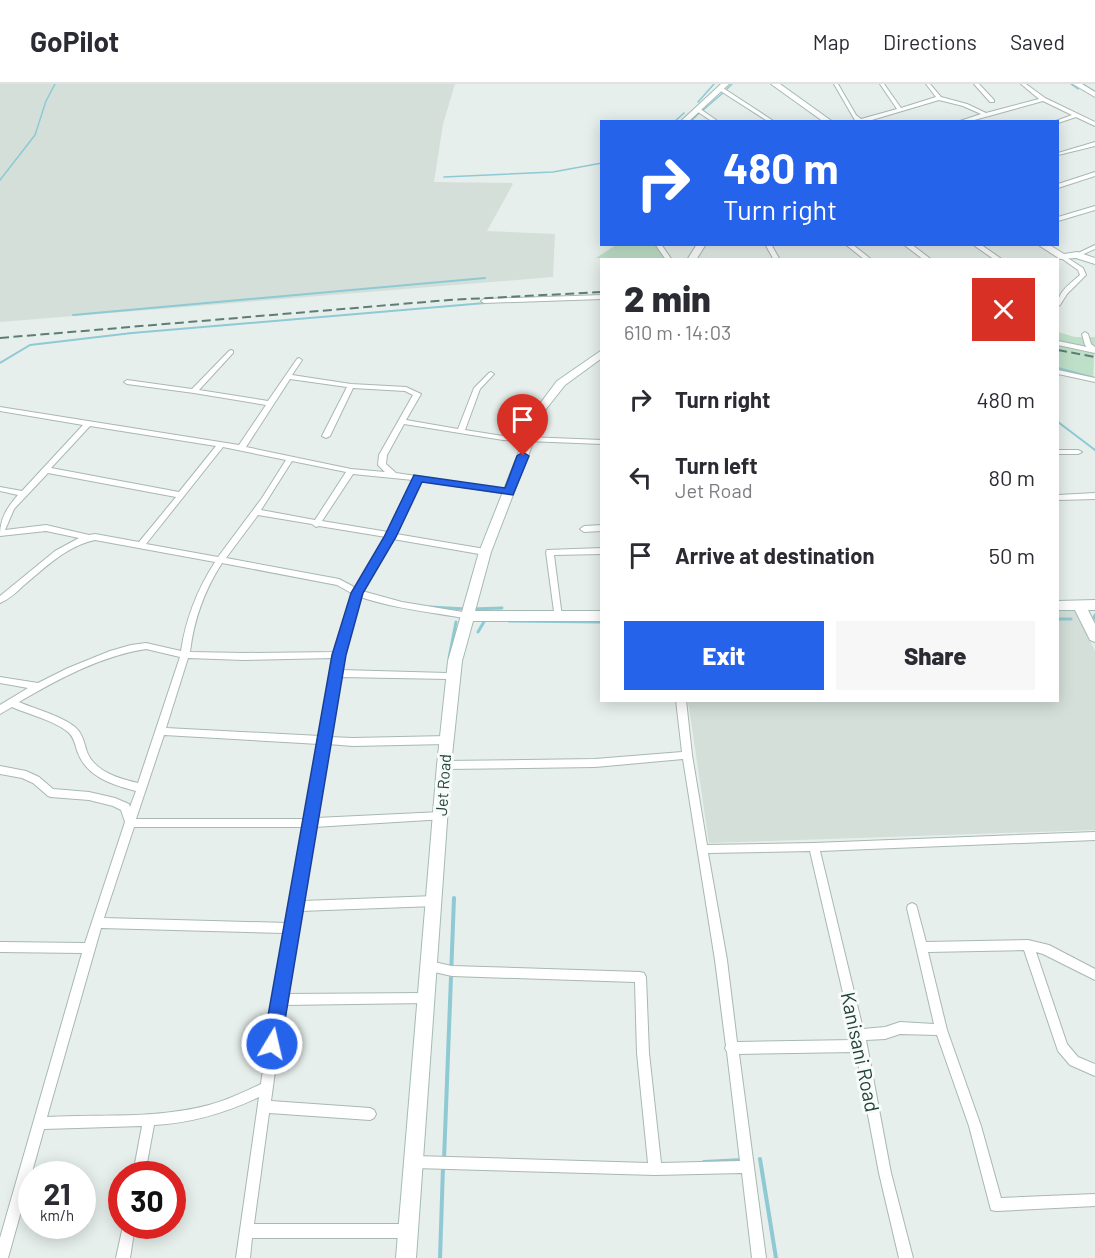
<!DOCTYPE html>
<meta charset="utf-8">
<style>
body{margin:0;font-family:Barlow,sans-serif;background:#f7f7f7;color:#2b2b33;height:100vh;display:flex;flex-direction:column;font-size:22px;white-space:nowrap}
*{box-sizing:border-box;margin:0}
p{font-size:20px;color:#7c7c81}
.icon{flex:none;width:33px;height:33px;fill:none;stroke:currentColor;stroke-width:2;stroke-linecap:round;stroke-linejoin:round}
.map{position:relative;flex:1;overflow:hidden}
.panel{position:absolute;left:600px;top:174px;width:459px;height:444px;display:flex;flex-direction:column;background:#fff;border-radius:0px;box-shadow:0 3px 15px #0003}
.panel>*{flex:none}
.top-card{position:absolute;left:600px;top:36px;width:459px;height:126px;border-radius:0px;box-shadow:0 3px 15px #0003;background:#2563eb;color:#fff;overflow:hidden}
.speed{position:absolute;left:18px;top:1077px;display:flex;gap:12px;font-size:30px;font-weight:700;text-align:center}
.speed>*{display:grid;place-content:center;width:78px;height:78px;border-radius:50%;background:#fff;box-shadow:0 3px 15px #0003;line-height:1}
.speed small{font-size:15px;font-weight:400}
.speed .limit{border:9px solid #d22;background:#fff;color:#111}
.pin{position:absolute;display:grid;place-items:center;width:51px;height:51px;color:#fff;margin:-62px -26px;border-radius:50% 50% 50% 0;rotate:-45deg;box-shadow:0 0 6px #0007}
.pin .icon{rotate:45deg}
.me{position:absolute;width:66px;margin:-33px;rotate:9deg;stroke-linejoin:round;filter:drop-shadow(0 0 4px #0008)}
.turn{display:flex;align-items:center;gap:21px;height:126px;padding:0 24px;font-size:27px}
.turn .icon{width:78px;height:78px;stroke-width:2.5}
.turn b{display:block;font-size:42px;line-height:51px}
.round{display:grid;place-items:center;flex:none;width:63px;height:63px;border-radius:0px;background:#f7f7f7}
.head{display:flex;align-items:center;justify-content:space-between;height:102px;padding:0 24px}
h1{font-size:36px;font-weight:800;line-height:45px}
.primary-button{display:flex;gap:12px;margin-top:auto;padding:12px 24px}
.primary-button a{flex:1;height:69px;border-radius:0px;background:#2563eb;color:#fff;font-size:24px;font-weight:800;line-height:69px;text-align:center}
.primary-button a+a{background:#f7f7f7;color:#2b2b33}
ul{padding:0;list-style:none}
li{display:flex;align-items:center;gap:18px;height:78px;padding:0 24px}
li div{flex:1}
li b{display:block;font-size:22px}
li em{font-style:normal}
header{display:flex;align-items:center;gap:36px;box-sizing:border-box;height:84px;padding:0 30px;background:#fff;border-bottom:2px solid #e1e1e2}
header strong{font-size:28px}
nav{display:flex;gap:33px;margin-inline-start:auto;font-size:21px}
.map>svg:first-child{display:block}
.built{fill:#d4dfda}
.green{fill:#bfe0c8}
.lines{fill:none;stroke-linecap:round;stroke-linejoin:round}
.stream-far3{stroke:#8ec9d4;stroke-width:1.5}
.stream-far2{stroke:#8ec9d4;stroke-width:2}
.stream-far1{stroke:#8ec9d4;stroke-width:3}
.stream{stroke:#8ec9d4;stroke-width:4}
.street-casing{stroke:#a8b8b2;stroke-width:2}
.secondary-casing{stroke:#a4bbb3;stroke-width:2}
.street{fill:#fff;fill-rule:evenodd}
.secondary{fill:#fff;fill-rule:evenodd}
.rail{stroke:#5f7d75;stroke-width:2;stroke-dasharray:9 4.5;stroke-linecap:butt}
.route{fill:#2563eb;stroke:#184099;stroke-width:1.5}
.labels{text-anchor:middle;stroke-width:6;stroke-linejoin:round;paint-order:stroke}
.street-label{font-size:16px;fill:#24423a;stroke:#f7fbf9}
.near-street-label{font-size:20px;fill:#24423a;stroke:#f7fbf9}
</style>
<header>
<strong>GoPilot</strong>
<nav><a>Map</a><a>Directions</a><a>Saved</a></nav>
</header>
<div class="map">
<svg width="1095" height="1174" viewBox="0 0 1095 1174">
<rect width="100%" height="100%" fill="#e6efeb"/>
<path class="built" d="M0 0H455L443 40 434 98 512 99 513 100 487 147 555 150 553 193 0 238Z
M1075 526 1095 567V746L709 759 688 617 1058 616V527Z"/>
<path class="green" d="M656 160 665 175 596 174 616 161Z
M1058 248 1075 253H1095L1093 298 1058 290Z"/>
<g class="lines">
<path class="stream-far3" d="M1071 0 1078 5
M1083 0 1095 8
M727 5 732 0
M698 18 714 0
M702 27 724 8
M674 38 684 29
M690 38 699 29
M444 93 553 88 602 79
M0 96 35 51 46 17 55 0"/>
<path class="stream-far2" d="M73 231 485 194
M0 279 30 261 132 249 485 219
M1058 284 1095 294
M1058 338 1095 366"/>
<path class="stream-far1" d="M430 523 466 525
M472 525 502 524
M1058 535H1071
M509 537 602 538
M1092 538 1095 531
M478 548 485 536H488
M449 574 456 538"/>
<path class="stream" d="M760 1075 776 1174
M444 1076 454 814
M704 1078 742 1076
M440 1174 443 1083"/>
<defs>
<path id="street" d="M834 0H838L856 31 861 35 897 25 880 0H884L901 24 936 13 926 0H930L941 13 967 20 986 29 1039 15 1021 0H1026L1045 14 1095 38V42L1076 33 1058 39V38H1053L1072 31 1043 17 967 38H957L981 30 963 22 939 16 865 38H856Z
M974 0H979L994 16V18H990Z
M721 4H723L775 38H769L719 6V5Z
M697 24H699L719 38H713L695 26V25Z
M1095 58V62L1058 71V69Z
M1095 88V92L1058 104V100Z
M1095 122V126L1058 137V133Z
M655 160H661L672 176H666Z
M765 160H771L780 176H774Z
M845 160H852L872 176H865Z
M903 160H911L932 176H924Z
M972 160H980L1003 176H995Z
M1095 161V165L1079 172 1074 171Z
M1063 171 1083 184 1086 191 1067 210 1060 221 1058 222C1057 208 1070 200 1080 191L1078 186 1061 174V172Z
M602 211V215L484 219 481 217 484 215Z
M1085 248 1088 250 1091 260 1095 263V269L1058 261V257L1087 263 1085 261 1082 250Z
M231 266 233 267V269L199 306 268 317 297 275 299 274 302 276 292 291 351 300 406 303 421 310 406 336 458 345 474 304 489 289 491 288 494 290 480 305 465 346 503 352 602 356V360L503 356 404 340 387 371 386 380 396 389 509 406 513 408 509 410 420 397 396 450 485 465 489 468 485 471 393 455 362 507 402 518 469 529 473 532 469 535C432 528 396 525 360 513L343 571 341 586 447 589 454 586 457 587 459 589 457 591 448 595 340 593 329 653 353 654 447 652 450 653 452 656 450 659 447 660 353 662 328 660 316 734 441 728 445 729 446 732 445 735 314 743 302 817 435 812 439 814 440 817 439 820 435 822 300 827 286 910 427 909 431 910 433 914 431 918 427 919 284 921 271 1017 370 1024 374 1026 376 1030 374 1034 370 1036 269 1029 254 1140H408L413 1142 415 1147 413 1152 408 1154H252L250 1174H236L259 1013C225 1029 192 1039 154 1041L145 1090H133L142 1042 44 1045 8 1174H0V1154L82 869 0 868V858L85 859 125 738 121 726 113 722 89 716 51 713 48 712 33 699 22 694 0 690V682L26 687 39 693 53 705 89 708 115 714 129 720 130 723 136 707C113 701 87 693 78 669 75 662 75 654 68 648 53 636 30 631 12 623L0 630V621L28 604 0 599V593L38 599 68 584 110 567 131 561 146 559 181 567C186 534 197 506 215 478L95 456C66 462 45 484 23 502 16 509 9 515 0 519V512L55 467 79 454 46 447 0 452C0 434 7 424 18 411L0 407V403L22 407 83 341 0 327V323L239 361 266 321 194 309 127 300 124 298 127 296 192 305 229 267ZM290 295 347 303 322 352 326 354 330 352 353 304 405 307 413 311 379 371 378 381 385 388 351 385 246 363ZM90 342 216 362 179 408 51 384ZM223 363 286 376 262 414 218 473 146 460ZM292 377 346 388 315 436 261 426ZM48 389 176 413 139 458 95 450 89 451 46 441 5 446 14 425ZM353 390 413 396 388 448 322 437ZM258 431 312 440 316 443 319 442 386 453 356 504 339 495 226 474ZM222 479 337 501 353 510 336 568 244 569 190 568C194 535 204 507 222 479ZM146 565 180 573 138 699C120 695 95 688 87 668 84 659 83 650 75 643 60 631 37 626 19 618 58 595 101 572 146 565ZM188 574 244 576 334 574 320 652 166 644ZM164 651 319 660 305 735H136ZM134 743H304L287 839 104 834ZM101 844 285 849 273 916 261 1000C244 1008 228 1016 209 1021 157 1035 101 1030 47 1033Z
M1058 286 1095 294V298L1058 290Z
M1058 366H1078L1082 368 1078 370H1058Z
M1095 409V415L1058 416V411Z
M602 441V447L584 448 580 445 584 442Z
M602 464V470L554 471 562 533 561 535H555L546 468 547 466Z
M676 616H686L692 671 707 761 814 759 1095 748V756L820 767 863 945 885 943 900 938 934 940 907 824 908 821 912 819 916 821 917 824 926 858 1028 856 1049 861 1095 885V896L1043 870 1036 868 1067 960 1078 973 1095 980V992L1070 981 1058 967 1024 866 928 868 947 946 981 1042 1001 1114 1095 1110V1122L996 1127 991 1126 969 1042 937 951 900 950 885 955 866 956 891 1089 913 1174H899L879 1089 856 968 739 970 766 1174H752L742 1089 655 1091 415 1084 411 1082 409 1078 411 1074 415 1072 648 1079 637 969 635 898 452 892 425 886 423 882 425 878 429 877 452 882 640 888 644 889 646 893 649 969 661 1079 740 1077 727 968 725 964 726 962 715 876 683 675 595 683 444 685 441 684 439 681 441 678 444 677 595 675 682 668ZM810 767 854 956 737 958 727 876 708 769Z
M123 1142H135L130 1174H116Z"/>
<path id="secondary" d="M721 0H729L688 38H680Z
M771 0H780L833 38H824Z
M1073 0H1082L1095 8V13Z
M697 160H706L696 176H687Z
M1037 160H1048L1064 170 1077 168 1095 174V180L1076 174 1060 175Z
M602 266V274L565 301 546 325 491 468 475 527H602V537H473L462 577 451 681 416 1174H396L437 681 448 577 479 468 536 325 557 297Z
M1095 516V526H1088L1095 540V558L1090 556 1075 526H1058V517Z"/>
</defs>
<use href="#street" class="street-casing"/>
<use href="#secondary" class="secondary-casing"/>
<use href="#street" class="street"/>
<use href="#secondary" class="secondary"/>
<path class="rail" d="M0 254 449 216 602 208
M1058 266 1095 273"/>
</g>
<path class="route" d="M523 368 529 372 513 411 422 398 396 453 363 509 346 571 281 960 278 966 272 969 266 966 263 960 332 571 351 509 384 453 414 391 505 404 517 372Z"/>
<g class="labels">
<g class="street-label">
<text transform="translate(443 701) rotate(-86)" y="6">Jet Road</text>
</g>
<g class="near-street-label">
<text transform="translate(860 968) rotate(78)" y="7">Kanisani Road</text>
</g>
</g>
</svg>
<div class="speed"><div>21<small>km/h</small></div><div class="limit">30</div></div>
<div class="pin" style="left:523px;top:372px;background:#d93025"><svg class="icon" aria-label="arrive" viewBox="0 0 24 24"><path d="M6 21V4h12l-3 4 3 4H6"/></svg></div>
<svg class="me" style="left:272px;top:960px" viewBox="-20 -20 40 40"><circle r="17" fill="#2563eb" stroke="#fff" stroke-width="3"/><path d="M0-11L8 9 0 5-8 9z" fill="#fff"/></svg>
<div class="top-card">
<div class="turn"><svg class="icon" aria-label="right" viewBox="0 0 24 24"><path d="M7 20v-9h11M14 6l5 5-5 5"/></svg><div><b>480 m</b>Turn right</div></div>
</div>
<section class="panel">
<div class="head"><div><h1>2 min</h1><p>610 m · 14:03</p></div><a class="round" style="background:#d93025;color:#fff"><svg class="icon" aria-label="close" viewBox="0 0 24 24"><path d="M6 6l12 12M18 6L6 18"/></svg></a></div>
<ul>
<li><svg class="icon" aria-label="right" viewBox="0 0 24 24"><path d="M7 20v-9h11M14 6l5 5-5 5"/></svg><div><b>Turn right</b></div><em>480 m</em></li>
<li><svg class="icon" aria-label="left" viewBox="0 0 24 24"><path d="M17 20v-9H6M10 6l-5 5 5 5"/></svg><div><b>Turn left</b><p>Jet Road</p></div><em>80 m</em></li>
<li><svg class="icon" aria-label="arrive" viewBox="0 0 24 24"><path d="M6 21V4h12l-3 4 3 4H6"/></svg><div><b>Arrive at destination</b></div><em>50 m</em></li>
</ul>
<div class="primary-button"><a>Exit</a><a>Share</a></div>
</section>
</div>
